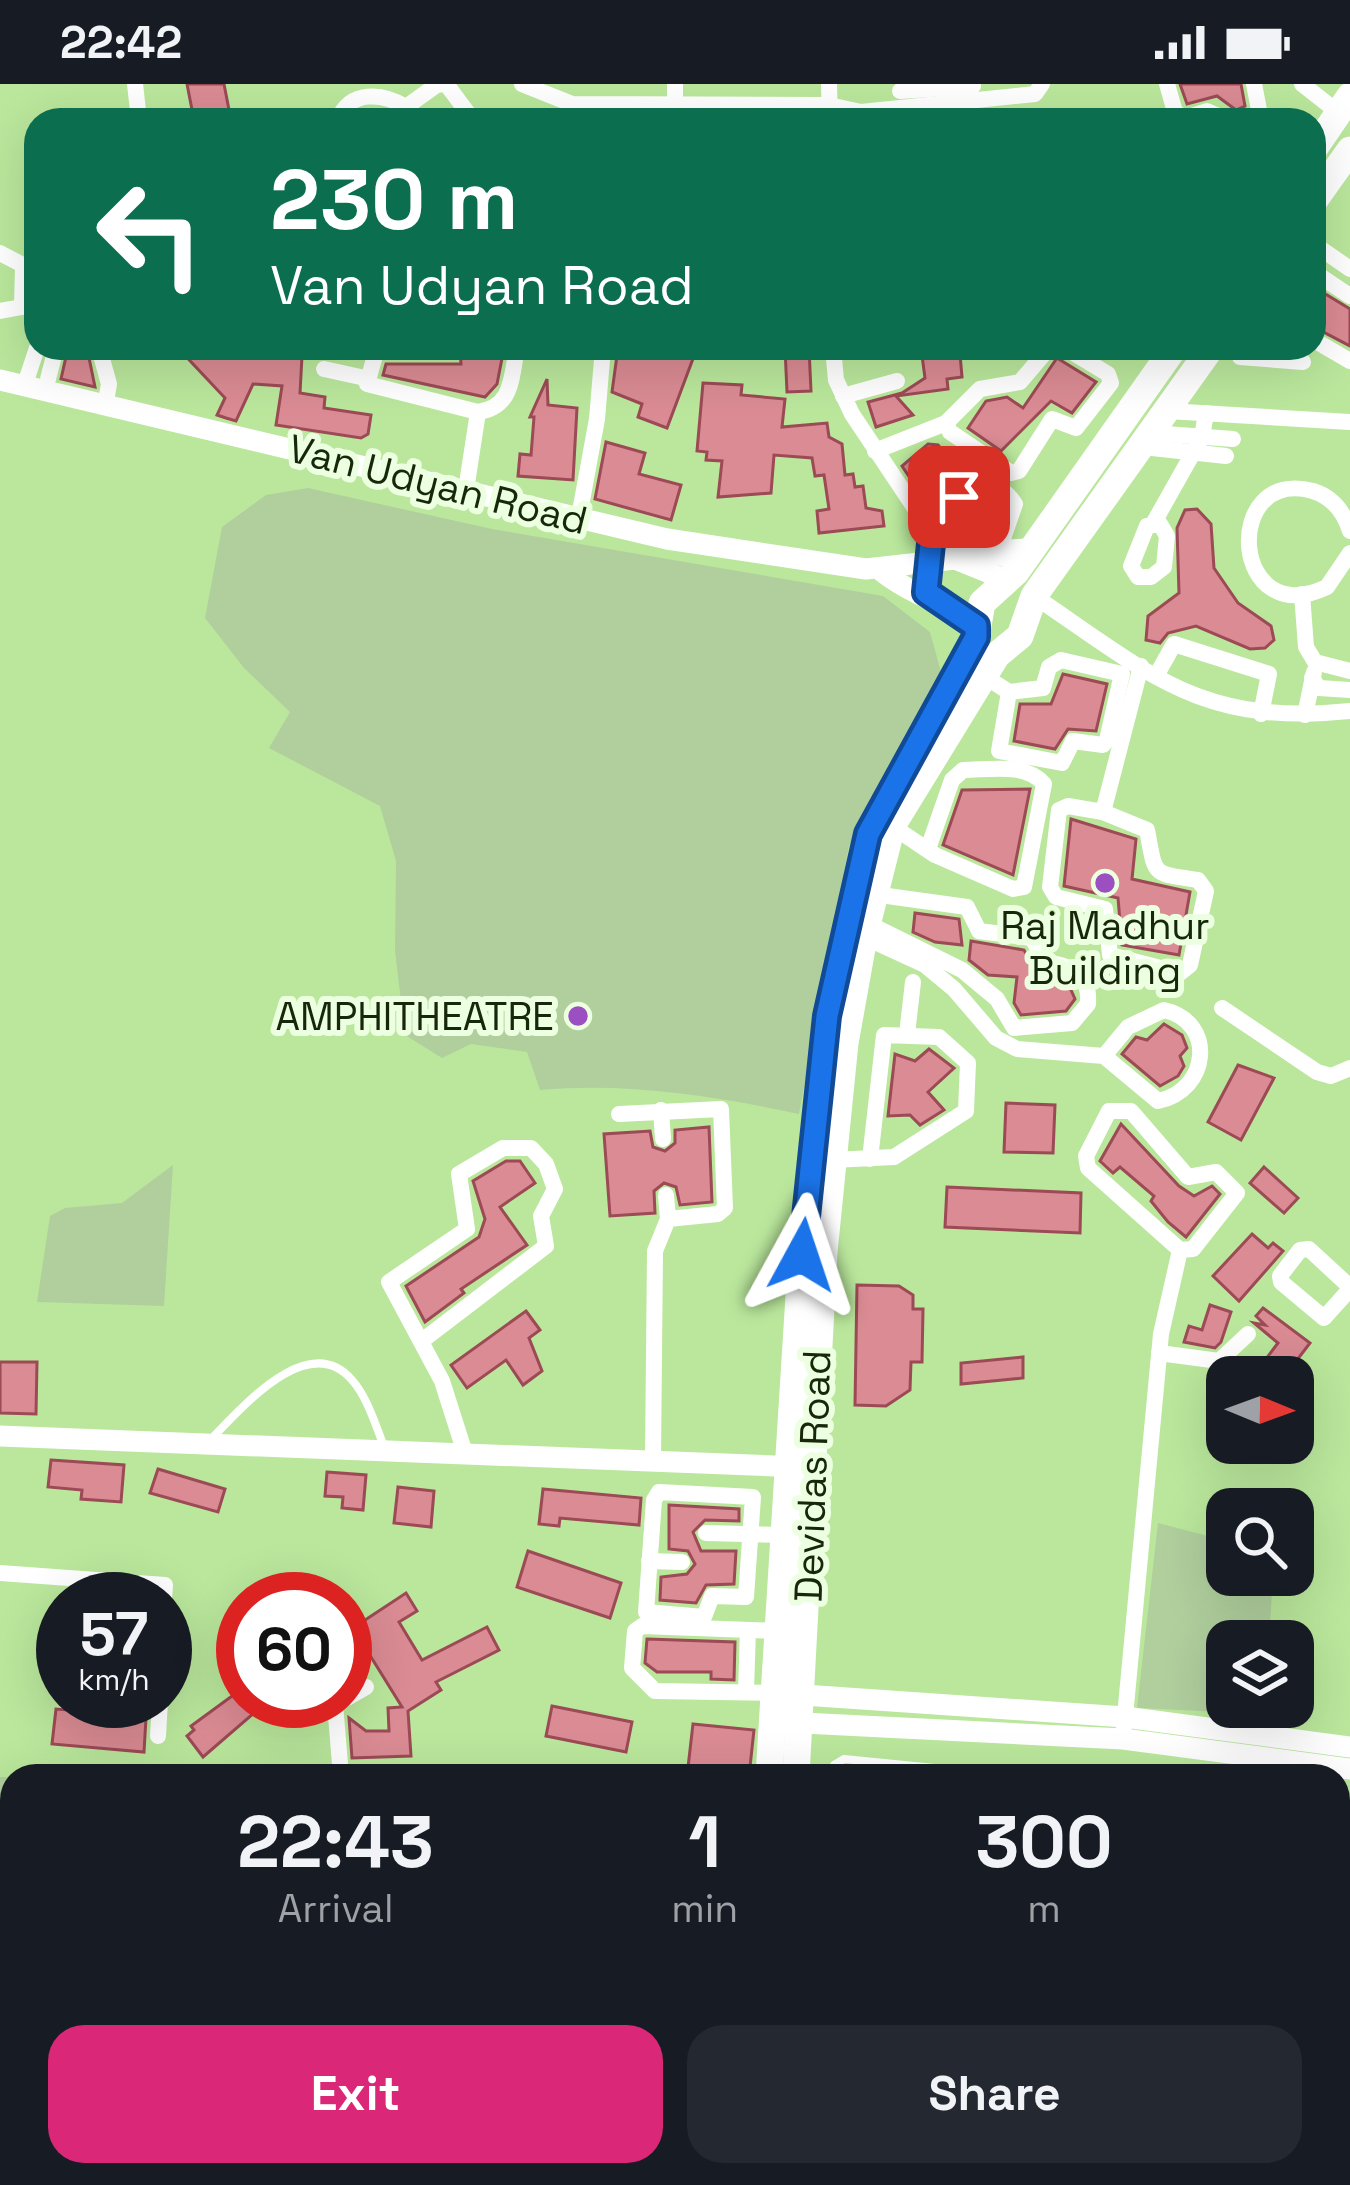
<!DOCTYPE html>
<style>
:root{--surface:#171b24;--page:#242831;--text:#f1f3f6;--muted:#9ea1a6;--accent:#db2777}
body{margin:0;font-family:"Space Grotesk",sans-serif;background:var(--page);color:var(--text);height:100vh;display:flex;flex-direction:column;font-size:45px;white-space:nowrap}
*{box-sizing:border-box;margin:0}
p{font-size:39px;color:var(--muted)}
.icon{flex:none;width:66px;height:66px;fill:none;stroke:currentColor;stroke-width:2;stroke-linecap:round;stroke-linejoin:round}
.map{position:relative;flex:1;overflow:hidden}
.drawer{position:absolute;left:0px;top:1680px;width:1350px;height:423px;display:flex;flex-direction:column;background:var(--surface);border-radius:36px 36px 0 0;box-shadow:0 12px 48px #0002}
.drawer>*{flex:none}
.banner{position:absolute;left:24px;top:24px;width:1302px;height:252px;border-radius:36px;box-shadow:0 12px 48px #0002;background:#0b6e4f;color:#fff;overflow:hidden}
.needle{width:78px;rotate:91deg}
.buttons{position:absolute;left:1206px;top:1272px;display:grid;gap:24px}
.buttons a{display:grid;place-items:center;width:108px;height:108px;border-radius:24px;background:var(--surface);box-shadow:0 12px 48px #0002;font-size:60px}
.speed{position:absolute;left:36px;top:1488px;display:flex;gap:24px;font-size:60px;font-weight:700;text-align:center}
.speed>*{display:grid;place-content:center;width:156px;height:156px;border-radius:50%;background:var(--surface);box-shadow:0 12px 48px #0002;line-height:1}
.speed small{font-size:30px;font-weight:400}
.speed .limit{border:18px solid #d22;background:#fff;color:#111}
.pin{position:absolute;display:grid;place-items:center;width:102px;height:102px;color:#fff;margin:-51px;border-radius:24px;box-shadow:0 6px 18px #0006}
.me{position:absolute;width:132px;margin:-66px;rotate:5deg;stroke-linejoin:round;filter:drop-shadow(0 0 9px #0008)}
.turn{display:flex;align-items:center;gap:42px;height:252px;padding:0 48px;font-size:54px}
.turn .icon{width:156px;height:156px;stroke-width:2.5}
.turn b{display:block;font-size:84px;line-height:102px}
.eta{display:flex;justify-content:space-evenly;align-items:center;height:204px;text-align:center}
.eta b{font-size:72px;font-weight:600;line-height:84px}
.action{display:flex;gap:24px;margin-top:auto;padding:24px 48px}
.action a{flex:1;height:138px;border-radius:36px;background:var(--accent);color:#fff;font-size:48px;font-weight:600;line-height:138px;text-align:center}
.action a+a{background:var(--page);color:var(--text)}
.status{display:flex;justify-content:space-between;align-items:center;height:84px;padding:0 60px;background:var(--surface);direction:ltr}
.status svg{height:33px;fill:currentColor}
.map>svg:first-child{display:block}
.green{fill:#b0cf9d}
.building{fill:#da8b93;stroke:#9c4a55;stroke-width:3}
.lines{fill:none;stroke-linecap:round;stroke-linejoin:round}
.service{stroke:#fff;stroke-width:8}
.minor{stroke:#fff;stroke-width:16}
.tertiary{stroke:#fff;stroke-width:21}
.primary{stroke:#fff;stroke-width:27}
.route-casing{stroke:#114b97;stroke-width:30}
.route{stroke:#1a73e8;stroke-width:21}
.poi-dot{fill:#9c4fc1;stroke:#ecffe1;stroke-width:4.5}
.labels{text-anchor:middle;stroke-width:12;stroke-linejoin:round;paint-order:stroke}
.street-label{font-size:39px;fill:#17270a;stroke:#ecffe1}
.poi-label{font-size:39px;fill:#17270a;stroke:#ecffe1}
</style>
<div class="status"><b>22:42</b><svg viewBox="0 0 49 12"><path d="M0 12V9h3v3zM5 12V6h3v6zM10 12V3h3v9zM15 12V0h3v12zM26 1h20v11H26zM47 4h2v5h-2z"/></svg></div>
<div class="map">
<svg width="1350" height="2101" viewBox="0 0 1350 2101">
<rect width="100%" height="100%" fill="#bae79c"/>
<g class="green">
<path d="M 308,404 L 492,445 L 883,512 L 930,548 L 941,588 L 849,762 L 799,1030 C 716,1012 626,998 540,1006 L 527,968 L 471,960 L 442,974 L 405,951 L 395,867 L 396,777 L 380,722 L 269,664 L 290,628 L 244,584 L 205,534 L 222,443 L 266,411 Z"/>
<polygon points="173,1081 164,1222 37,1218 50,1132 65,1124 122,1119"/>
<polygon points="1158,1439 1227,1457 1227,1491 1273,1491 1269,1557 1227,1557 1227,1623 1246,1623 1243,1629 1137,1624"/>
<rect x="0" y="1693" width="12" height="296"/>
</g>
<g class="building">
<polygon points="187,0 224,0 230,31 194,36"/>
<polygon points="1180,0 1241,0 1245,22 1236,26 1217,12 1187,20"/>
<polygon points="1314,203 1350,225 1350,262 1314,243"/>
<polygon points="68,264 87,264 95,303 61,295"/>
<polygon points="178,264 302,272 300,309 325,313 324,324 371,331 368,350 361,354 276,341 282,302 253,300 236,337 226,334 217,331 225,314"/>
<polygon points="460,264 504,264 497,300 485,313 383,291 386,280 461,280"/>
<polygon points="618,264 697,264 667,344 638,333 642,320 612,308"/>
<polygon points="785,264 809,264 811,307 787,308"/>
<polygon points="921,264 960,270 962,293 947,295 948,305 896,312 913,331 876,343 868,318 902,309 925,294"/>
<polygon points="1057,274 1096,298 1072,329 1051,317 1001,367 968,344 986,317 1007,313 1023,324"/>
<polygon points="547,295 548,321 577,324 573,396 518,392 520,370 531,371 534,333 530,333"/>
<polygon points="703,299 742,301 741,311 785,315 782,343 827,339 829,353 842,360 845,391 853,390 855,403 863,402 866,424 882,427 884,442 819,449 817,427 829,425 824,391 815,392 812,374 774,371 771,409 718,413 722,377 706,376 707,368 697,367"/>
<polygon points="606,358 645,369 639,390 681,401 671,436 595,415"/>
<polygon points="928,360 938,361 967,395 932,427 902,382"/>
<polygon points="1197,425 1211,440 1214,484 1238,519 1271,542 1274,556 1265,564 1250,565 1196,542 1168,549 1160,559 1146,556 1148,532 1179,509 1177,444 1185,426"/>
<polygon points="1063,590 1107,600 1096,647 1068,645 1055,665 1014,657 1020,620 1051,620"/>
<polygon points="1030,705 1013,791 943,761 962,706"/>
<polygon points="1071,735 1136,755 1132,795 1190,808 1179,871 1122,861 1118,814 1064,802"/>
<polygon points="915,829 959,835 962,861 935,858 913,848"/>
<polygon points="971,857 1024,866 1033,882 1032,894 1067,897 1075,915 1066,927 1021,931 1014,919 1017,893 988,891 969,876"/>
<polygon points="1164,940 1182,951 1187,964 1180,972 1184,982 1178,992 1160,1002 1122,970 1136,953 1147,956"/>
<polygon points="929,965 954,984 928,1008 944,1026 920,1041 910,1031 888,1032 895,970 915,977"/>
<polygon points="1238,981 1274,994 1241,1056 1208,1038"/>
<polygon points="1006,1019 1055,1021 1053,1069 1004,1068"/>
<polygon points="1121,1040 1179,1102 1194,1112 1212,1102 1220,1110 1186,1153 1168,1138 1151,1117 1154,1112 1120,1083 1113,1089 1100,1077"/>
<polygon points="709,1043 712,1118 680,1121 676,1103 664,1099 654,1107 655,1129 610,1132 604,1050 650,1047 653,1063 665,1067 675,1059 675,1046"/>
<polygon points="506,1077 520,1077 535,1099 500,1123 527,1161 461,1205 464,1209 425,1238 406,1202 479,1153 485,1135 473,1097"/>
<polygon points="1264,1083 1298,1114 1284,1129 1250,1099"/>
<polygon points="947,1103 1081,1109 1080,1149 945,1143"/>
<polygon points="1252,1150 1268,1164 1273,1159 1283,1167 1239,1217 1213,1192"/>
<polygon points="857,1201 899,1202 913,1211 913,1225 923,1225 922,1278 911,1278 910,1306 886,1322 855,1321"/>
<polygon points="1210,1221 1231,1228 1221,1258 1215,1264 1184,1258 1189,1242 1202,1246"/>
<polygon points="1263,1224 1310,1259 1284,1293 1252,1293 1278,1259 1254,1239 1265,1241 1256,1232"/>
<polygon points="526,1227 540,1246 529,1254 542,1287 523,1301 506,1276 467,1304 451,1281"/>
<polygon points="1023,1273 1023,1294 961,1300 961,1279"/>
<polygon points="0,1278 37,1278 36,1330 0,1329"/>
<polygon points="51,1376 124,1381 121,1418 81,1415 82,1406 48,1403"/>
<polygon points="158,1385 225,1405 218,1428 150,1409"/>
<polygon points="327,1388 366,1391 363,1426 342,1424 343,1413 325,1412"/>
<polygon points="398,1403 434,1407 431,1443 394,1439"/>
<polygon points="543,1405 641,1414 639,1441 560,1434 559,1442 539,1440"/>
<polygon points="669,1421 739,1425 739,1437 705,1436 693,1448 701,1467 736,1467 734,1500 706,1501 696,1519 660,1516 661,1493 687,1490 695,1480 688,1467 669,1465"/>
<polygon points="528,1467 621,1499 610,1534 517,1503"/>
<polygon points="406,1509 417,1527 399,1538 422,1576 487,1543 499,1566 436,1598 441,1606 408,1627 411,1672 352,1674 349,1634 366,1647 389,1647 388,1624 402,1623 353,1544"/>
<polygon points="647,1555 735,1558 734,1596 711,1595 711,1588 657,1588 645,1579"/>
<polygon points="243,1604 243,1617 268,1617 203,1673 187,1652 194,1646 191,1642"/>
<polygon points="121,1617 147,1617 144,1668 52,1660 56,1625 120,1630"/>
<polygon points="552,1622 632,1638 626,1668 546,1652"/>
<polygon points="693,1640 754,1646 749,1692 687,1692"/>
</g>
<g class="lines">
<g class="service">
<path d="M 211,1355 C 241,1325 308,1245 352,1296 C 368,1314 376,1343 385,1365"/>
<polyline points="833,1692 834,1681 844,1675 965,1687 967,1692"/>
<polyline points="930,2091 931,2101"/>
</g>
<g class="minor">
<polyline points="135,0 139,36"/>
<polyline points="522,0 572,20 829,21 861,28 1035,10 1042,0"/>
<polyline points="829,0 830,36"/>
<polyline points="1167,0 1175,28 1185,34 1207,27 1228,36"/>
<polyline points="1254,0 1261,36"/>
<polyline points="1302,0 1339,29"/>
<polyline points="900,7 973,2"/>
<polyline points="675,21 675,0"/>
<polyline points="406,23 438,0 447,1 473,36"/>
<path d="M 338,36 C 350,5 383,9 406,23 L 411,36"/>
<polyline points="1314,160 1350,185"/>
<polyline points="0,169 36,188"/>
<polyline points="1314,188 1350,212"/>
<polyline points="0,227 22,223 23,182"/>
<polyline points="1314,256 1350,277"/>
<polyline points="99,264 109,300 106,317"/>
<path d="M 434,264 L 376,268 L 367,300 L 478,328 C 513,323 511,294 517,264"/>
<polyline points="833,264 836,296 852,330 932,450 926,508"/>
<polyline points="1240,264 1240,273 1303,278"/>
<polyline points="324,285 365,294"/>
<polyline points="48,295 56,264"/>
<polyline points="25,300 37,264"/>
<polyline points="843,312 897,297"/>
<polyline points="1168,327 1350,338"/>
<polyline points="946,339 950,348 1011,389 1019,387 1052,335 1076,344 1111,299 1108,290 1065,264"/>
<polyline points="1152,349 1233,355"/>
<polyline points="1143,363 1226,372"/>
<polyline points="875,367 946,339 980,305 1020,298 1049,264"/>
<polyline points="466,406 478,328"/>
<polyline points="579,433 597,335 603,264"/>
<polyline points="1153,440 1202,353 1206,329"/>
<polygon points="1160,440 1167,452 1164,483 1151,493 1138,493 1131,482 1147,442"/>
<path d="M 1350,447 C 1344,428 1332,413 1313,407 C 1221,382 1230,549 1327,503 L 1350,469"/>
<path d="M 932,450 C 947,422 988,377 1015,420 L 997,472"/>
<polyline points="1302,510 1306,563 1315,578 1350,587"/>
<path d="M 1034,512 C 1151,591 1201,642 1350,627"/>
<polyline points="984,592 1009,608 1043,604 1049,583 1061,576 1122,590 1107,656 1103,661 1073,657 1062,679 999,667 1009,608"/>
<polyline points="1156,592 1174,560 1269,590 1261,630"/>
<polyline points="1312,594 1319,604 1350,606"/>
<polyline points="1305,631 1314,588"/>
<path d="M 1103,728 L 1147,746 C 1156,792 1150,789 1198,796 L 1206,807 L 1190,881 L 1180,889 L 1110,871 L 1105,825 L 1056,813 L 1050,803 L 1059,726 L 1068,722 L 1103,728 L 1141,582"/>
<path d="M 892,742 L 935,771 L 1013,805 L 1024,803 L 1044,700 C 1025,678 989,686 963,686 L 952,696 L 929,762"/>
<path d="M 867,839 L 962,886 L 997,915 L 1014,944 L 1072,939 L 1088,920 C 1090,888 1072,882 1045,878 L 1032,854 L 979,847 L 967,823 L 873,810"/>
<path d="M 864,853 L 925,881 L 954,905 L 996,954 L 1017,965 L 1104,972 L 1158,1017 C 1209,1007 1217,938 1164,926 L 1128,943 L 1104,972"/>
<polyline points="1222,924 1317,988 1331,992 1350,984"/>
<polyline points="907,950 913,898"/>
<polyline points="661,1026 663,1055"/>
<polyline points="619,1030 721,1025 725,1124 718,1130 668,1135 655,1167 653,1376"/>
<polyline points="832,1076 894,1073 966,1027 968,979 939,953 884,951 870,1075"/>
<polyline points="666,1111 668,1135"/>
<polyline points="1350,1203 1309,1165 1300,1166 1280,1192 1281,1198 1324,1234 1350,1205"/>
<polyline points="423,1256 546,1162 541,1132 555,1105 546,1080 531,1064 503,1064 459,1090 467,1145 389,1198 442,1297 464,1366"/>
<polyline points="1159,1269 1219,1277 1248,1250"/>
<polygon points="659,1408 753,1413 746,1513 712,1512 704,1533 646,1528 654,1416"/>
<polyline points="706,1449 784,1451"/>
<polyline points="649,1477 682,1478"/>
<polyline points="0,1489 165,1501 164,1515"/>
<polyline points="746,1606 748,1546"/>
<polyline points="776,1609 655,1607 632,1584 635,1547 642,1542 779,1547"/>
<polyline points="345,1615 366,1603"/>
<polyline points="1124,1643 1161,1250 1180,1166 1088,1084 1086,1072 1109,1027 1131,1027 1188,1093 1216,1088 1237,1109 1193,1165 1180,1166"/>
<polyline points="158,1652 160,1617"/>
<polyline points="341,1692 335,1620 341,1617"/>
<polyline points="384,2091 384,2101"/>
<polyline points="1214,2091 1215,2101"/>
<polyline points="1294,2091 1295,2101"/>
</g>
<g class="tertiary">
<polyline points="0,296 667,455 866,485 955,475 1007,496"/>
<path d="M 879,485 C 907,509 945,519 976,542"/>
<polyline points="0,1352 803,1383"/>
<polyline points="789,1610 1125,1633 1350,1663"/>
<polyline points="783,1638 1123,1655 1350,1685"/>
<polyline points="0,1991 12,1991"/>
<polyline points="0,2014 12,2015"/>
</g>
<g class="primary">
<polyline points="1314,65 1350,12"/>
<polyline points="1314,117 1350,66"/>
<polyline points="932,450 1005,469 1029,468"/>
<polyline points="769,1692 799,1212 827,932 868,750 976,553 982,519 1016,488 1174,264"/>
<polyline points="796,1692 824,1168 845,959 864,853 892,742 997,571 1020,552 1034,512 1211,264"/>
<polyline points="728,2101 729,2091"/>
</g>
</g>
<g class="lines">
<defs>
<polyline id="route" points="802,1171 827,932 868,750 976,553 976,542 926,508 932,450 959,413"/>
</defs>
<use href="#route" class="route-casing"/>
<use href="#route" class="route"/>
</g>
<g class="poi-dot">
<circle cx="1105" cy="799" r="12"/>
<circle cx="578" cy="932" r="12"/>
</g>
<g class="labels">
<g class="street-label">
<text transform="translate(438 400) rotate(14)" y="14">Van Udyan Road</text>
<text transform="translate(812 1392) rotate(-88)" y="14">Devidas Road</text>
</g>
<g class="poi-label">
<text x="1105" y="855">Raj Madhur<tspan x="1105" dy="45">Building</tspan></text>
<text x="554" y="946" text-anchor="end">AMPHITHEATRE</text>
</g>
</g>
</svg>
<div class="buttons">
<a><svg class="needle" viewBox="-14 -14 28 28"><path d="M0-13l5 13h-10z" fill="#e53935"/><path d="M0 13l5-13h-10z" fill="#9ea1a6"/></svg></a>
<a><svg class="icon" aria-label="search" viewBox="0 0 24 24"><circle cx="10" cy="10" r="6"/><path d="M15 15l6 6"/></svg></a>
<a><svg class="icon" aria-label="layers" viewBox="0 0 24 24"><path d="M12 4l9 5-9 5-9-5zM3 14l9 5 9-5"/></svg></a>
</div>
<div class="speed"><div>57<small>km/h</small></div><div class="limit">60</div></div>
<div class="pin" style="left:959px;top:413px;background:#d93025"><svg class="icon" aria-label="arrive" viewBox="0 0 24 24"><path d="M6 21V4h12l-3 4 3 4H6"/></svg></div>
<svg class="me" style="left:802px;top:1171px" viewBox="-20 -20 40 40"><path d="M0-17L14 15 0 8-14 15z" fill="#1a73e8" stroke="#fff" stroke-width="4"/></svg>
<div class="banner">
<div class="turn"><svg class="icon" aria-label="left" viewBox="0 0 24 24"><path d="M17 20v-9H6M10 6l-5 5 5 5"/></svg><div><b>230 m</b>Van Udyan Road</div></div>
</div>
<section class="drawer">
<div class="eta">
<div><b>22:43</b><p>Arrival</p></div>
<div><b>1</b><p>min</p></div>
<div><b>300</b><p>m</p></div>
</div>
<div class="action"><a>Exit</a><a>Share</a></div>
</section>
</div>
